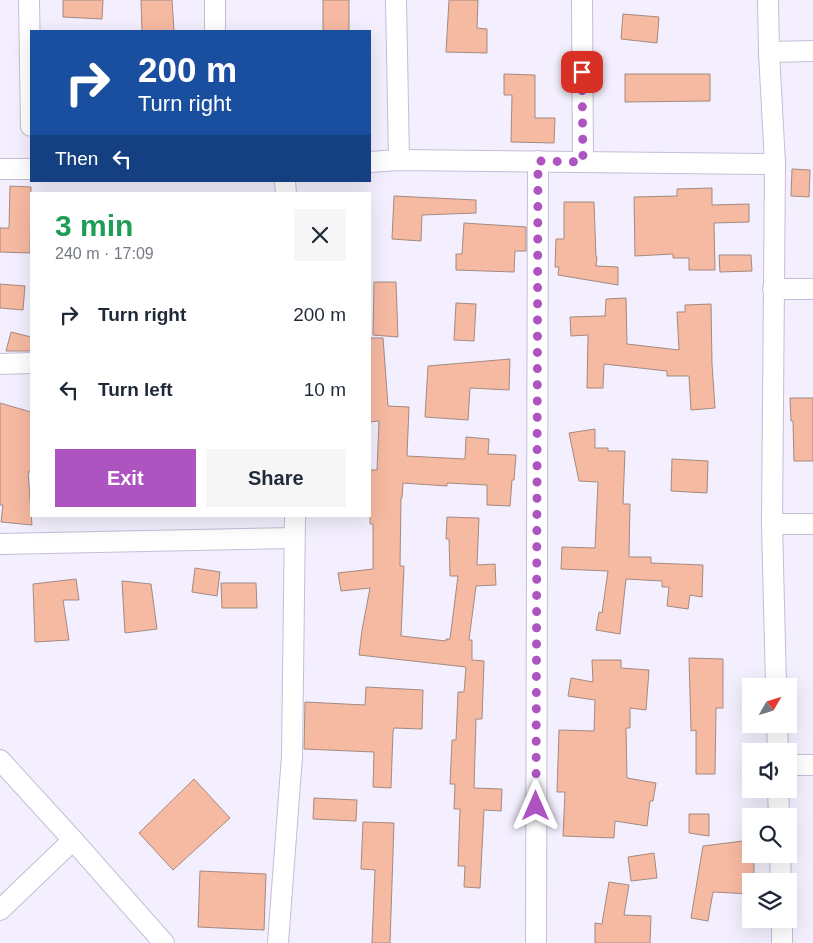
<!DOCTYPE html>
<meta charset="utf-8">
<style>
:root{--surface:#fff;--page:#f6f6f7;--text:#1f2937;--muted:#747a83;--accent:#ae54c1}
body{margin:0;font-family:Arial,sans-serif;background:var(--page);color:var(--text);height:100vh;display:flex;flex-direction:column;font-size:19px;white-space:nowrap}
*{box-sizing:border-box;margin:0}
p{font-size:16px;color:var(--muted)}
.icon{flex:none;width:28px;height:28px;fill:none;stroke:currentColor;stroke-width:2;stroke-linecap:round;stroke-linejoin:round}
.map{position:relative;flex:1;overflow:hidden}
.sheet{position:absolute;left:30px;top:192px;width:341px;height:325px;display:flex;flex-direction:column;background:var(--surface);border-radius:0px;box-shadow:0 5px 20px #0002}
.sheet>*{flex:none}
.banner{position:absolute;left:30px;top:30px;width:341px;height:152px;border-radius:0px;box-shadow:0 5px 20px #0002;background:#1a4fa0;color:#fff;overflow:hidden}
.needle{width:32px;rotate:51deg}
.fabs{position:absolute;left:742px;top:678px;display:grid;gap:10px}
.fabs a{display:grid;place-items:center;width:55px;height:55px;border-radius:0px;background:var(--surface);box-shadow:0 5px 20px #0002;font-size:25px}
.pin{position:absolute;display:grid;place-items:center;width:42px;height:42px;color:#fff;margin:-21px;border-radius:10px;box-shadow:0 2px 8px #0006}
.me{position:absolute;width:55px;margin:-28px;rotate:0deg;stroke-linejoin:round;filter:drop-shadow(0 0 4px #0008)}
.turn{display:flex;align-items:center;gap:18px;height:105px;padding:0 25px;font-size:22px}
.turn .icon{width:65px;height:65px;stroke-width:2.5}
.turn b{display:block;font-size:35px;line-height:42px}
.then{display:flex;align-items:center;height:48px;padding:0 25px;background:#0003;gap:10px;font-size:19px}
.round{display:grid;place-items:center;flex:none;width:52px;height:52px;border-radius:0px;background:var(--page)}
.summary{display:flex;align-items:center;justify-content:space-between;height:85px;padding:0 25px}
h1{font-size:30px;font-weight:800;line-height:38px;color:#1e9e55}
.button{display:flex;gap:10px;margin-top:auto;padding:10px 25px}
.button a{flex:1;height:58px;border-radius:0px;background:var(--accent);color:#fff;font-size:20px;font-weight:800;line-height:58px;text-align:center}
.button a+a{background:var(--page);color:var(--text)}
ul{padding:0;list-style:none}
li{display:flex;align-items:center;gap:15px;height:75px;padding:0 25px}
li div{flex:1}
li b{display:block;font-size:19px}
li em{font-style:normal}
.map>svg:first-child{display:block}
.building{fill:#f6b9a2;stroke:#a48a80}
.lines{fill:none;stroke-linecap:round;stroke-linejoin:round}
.street-casing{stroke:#c5bdd6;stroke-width:22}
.street{stroke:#fff;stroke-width:20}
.route{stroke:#ae54c1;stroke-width:9;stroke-dasharray:0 16.2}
</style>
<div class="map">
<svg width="813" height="943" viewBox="0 0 813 943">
<rect width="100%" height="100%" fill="#f3effe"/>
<g class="building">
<polygon points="63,0 103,0 102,19 63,17"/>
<polygon points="141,0 172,0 174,31 142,31"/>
<rect x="323" y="0" width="26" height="31"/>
<polygon points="449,0 478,0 477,28 487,29 487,53 446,52"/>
<polygon points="623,14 659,17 657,43 621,39"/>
<polygon points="504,74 535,75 535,118 555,118 554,143 511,142 512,95 504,95"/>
<polygon points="625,74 710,74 710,101 625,102"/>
<polygon points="792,169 810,170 809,197 791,196"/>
<polygon points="10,186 31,187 30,253 0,252 0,228 9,228"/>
<polygon points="712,188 712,205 749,204 749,222 714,223 715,270 689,270 689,258 673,258 673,254 635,256 634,197 677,196 677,189"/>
<polygon points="394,196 476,200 476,213 422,215 421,241 392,239"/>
<polygon points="564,202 594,202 596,257 597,257 596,266 618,267 618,285 558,275 559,267 555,267 556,239 564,239"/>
<polygon points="464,223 526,227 526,251 515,251 514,272 456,270 456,254 462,254"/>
<polygon points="719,255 751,255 752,271 720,272"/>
<polygon points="374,282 396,282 398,337 373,335"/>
<polygon points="0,284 25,286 23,310 0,308"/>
<polygon points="626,298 627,344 679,350 677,312 685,312 685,305 711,304 712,364 715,408 691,410 689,376 667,376 667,371 604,364 603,388 587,388 588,335 571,336 570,317 605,316 606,299"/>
<polygon points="456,303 476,304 474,341 454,340"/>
<polygon points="11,332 31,337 31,351 6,351"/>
<polygon points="370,338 383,338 388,406 409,407 407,456 465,459 466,437 489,439 488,454 516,455 514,480 512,480 510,506 487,505 487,485 447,483 447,486 403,483 402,498 401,498 400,566 404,566 401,636 446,641 446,639 450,639 458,576 450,576 449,539 446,539 447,517 479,518 477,565 495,564 496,585 476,586 469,640 472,640 472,660 484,661 482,719 476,719 474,788 502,789 501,811 484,810 480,888 464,887 465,866 458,866 460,809 454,809 455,784 450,784 452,740 456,740 458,692 464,692 466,667 359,655 362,630 370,588 341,591 338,573 373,569 373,524 370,524 370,470 377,470 379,421 370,422"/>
<polygon points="510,359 509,390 470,388 468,420 425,417 428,366"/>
<polygon points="790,398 813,398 813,461 794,461 793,421 791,421"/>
<polygon points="0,403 31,412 31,472 28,472 32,525 1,522 3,505 0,505"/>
<polygon points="595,429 595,448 608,448 608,451 625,451 623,504 630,504 629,557 651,557 651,563 703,565 702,597 690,595 688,609 667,606 669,587 662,587 662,581 626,579 620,634 596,630 599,612 602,613 608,571 561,569 562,547 595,548 598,482 579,481 569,433"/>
<polygon points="672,459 708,461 707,493 671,491"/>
<polygon points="195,568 220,572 217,596 192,592"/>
<polygon points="76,579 79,600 63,600 69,640 35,642 33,584"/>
<polygon points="122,581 151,584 157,629 125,633"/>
<polygon points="221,583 256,583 257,608 222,608"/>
<polygon points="689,658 723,659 723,708 716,708 715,774 696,774 696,730 691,731"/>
<polygon points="592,660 621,660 621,668 649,670 646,710 630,708 630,728 626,728 627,778 656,783 653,801 650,801 647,826 615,821 614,838 563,836 565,792 557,792 559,730 594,731 595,700 568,696 571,678 593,682"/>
<polygon points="366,687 423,690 422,729 394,728 393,731 391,788 373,787 374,752 304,749 305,702 365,705"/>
<polygon points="194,779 230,818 173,870 139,833"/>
<polygon points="314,798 357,800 356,821 313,819"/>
<polygon points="689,814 709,814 709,836 689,833"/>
<polygon points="363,822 394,823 390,943 372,943 375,870 361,869"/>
<polygon points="751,840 751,854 754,854 754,881 751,881 751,894 713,892 708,921 691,918 703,846"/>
<polygon points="654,853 657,878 631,881 628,857"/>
<polygon points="200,871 266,874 264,930 198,927"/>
<polygon points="609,882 629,885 624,915 651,916 650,943 595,943 595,923 602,924"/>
</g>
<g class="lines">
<defs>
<g id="street">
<polyline points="29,0 31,126"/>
<polyline points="396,0 399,160"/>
<polyline points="582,0 583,162"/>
<polyline points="768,0 769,52 775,164 772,524 776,686"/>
<polyline points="215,31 215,0"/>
<polyline points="769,52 813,51"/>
<polyline points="370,162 399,160 775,164"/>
<polyline points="0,169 31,169"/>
<polyline points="285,181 286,194"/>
<polyline points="773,289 813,289"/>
<polyline points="0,364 31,363"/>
<polyline points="772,524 813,524"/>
<polyline points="0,544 294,538"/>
<polyline points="777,724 778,751"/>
<polyline points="0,760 73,840 164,943"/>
<polyline points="789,765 813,765"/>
<polyline points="778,789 779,816"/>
<polyline points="780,854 781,881"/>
<polyline points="0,910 73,840"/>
<polyline points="782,919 782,943"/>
<polyline points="278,943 292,756 295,516"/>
<polyline points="536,943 538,161"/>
</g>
</defs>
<use href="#street" class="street-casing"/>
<use href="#street" class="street"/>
</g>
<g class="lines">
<polyline class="route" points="536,806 538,161 583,162 582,72"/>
</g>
</svg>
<div class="fabs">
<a><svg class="needle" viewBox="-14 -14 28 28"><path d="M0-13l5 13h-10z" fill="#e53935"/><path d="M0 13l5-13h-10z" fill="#747a83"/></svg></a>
<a><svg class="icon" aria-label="sound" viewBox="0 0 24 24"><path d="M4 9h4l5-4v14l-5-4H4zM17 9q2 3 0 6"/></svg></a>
<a><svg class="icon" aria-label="search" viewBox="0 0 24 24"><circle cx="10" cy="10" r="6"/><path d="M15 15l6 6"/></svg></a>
<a><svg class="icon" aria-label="layers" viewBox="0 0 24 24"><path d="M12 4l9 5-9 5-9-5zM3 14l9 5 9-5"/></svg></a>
</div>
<div class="pin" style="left:582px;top:72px;background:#d93025"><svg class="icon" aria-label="arrive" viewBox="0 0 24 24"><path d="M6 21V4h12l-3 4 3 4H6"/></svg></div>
<svg class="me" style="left:536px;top:806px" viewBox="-20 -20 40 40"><path d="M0-17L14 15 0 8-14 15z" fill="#ae54c1" stroke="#fff" stroke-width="4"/></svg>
<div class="banner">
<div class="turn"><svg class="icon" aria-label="right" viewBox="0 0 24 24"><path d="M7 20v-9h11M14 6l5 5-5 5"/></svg><div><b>200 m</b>Turn right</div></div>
<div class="then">Then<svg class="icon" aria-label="left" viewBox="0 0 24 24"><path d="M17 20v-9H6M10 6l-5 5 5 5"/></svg></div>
</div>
<section class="sheet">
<div class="summary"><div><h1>3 min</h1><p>240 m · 17:09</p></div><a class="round"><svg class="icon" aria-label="close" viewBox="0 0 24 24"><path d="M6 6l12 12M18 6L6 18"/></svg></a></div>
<ul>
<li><svg class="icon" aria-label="right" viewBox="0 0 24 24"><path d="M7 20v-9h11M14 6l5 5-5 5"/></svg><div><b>Turn right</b></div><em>200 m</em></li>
<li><svg class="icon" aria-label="left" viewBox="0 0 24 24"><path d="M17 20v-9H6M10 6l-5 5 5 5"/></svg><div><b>Turn left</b></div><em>10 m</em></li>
</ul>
<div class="button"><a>Exit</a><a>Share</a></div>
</section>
</div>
